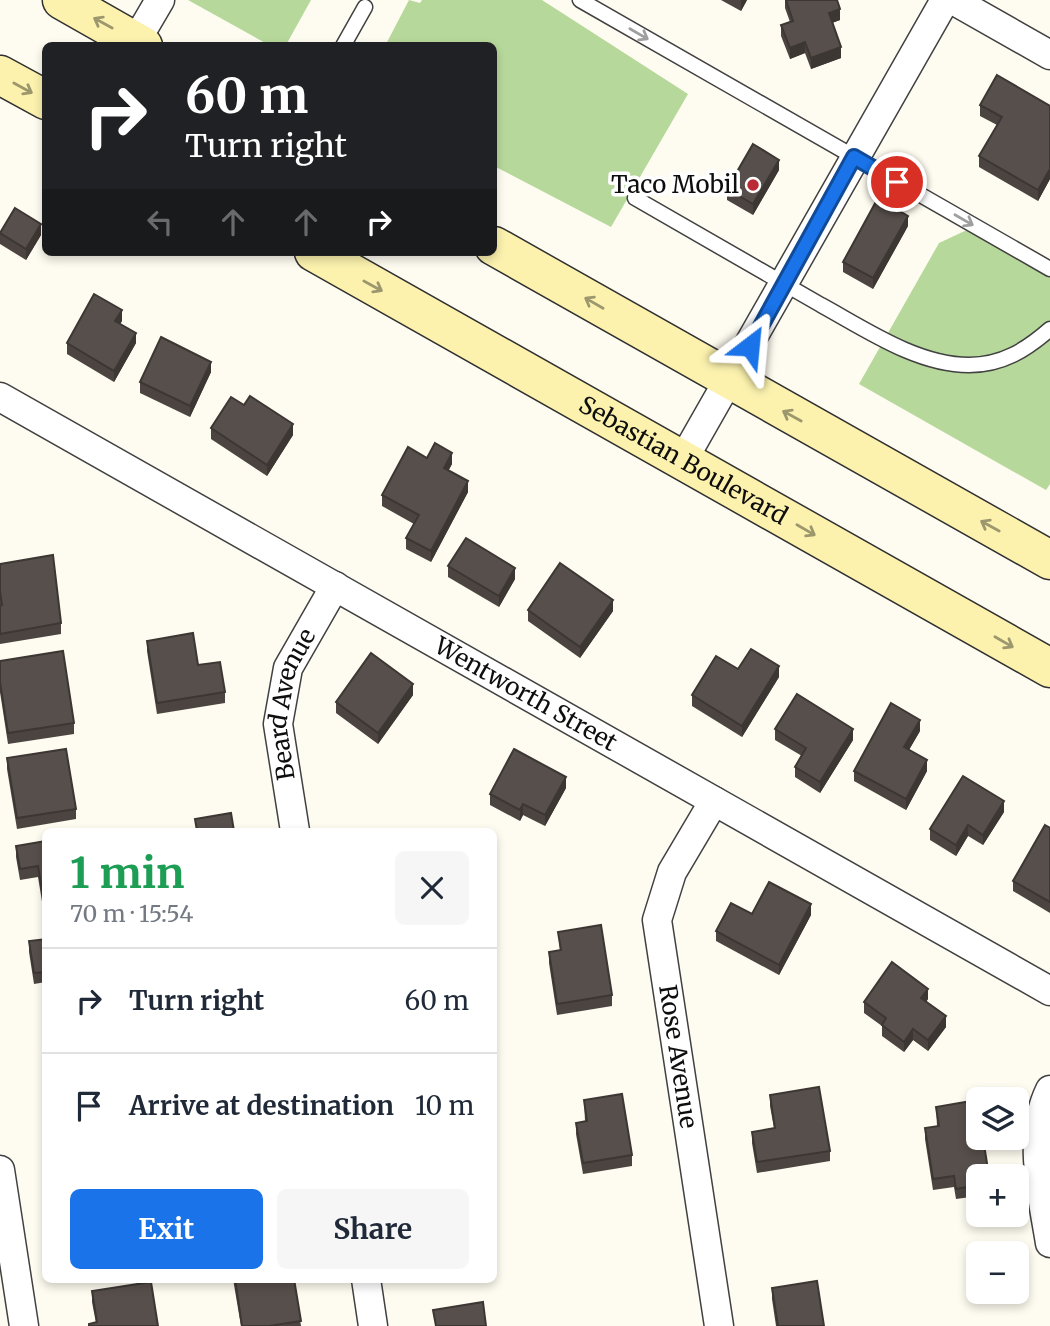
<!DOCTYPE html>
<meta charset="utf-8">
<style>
:root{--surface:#fff;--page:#f6f6f7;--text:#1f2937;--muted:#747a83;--line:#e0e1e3;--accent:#1a73e8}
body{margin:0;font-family:Merriweather,serif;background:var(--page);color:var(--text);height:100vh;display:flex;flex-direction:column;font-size:26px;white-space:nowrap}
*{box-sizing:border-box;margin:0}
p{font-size:23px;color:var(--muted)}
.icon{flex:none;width:38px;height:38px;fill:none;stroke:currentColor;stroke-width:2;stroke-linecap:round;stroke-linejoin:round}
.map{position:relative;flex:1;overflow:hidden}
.sheet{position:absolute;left:42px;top:828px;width:455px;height:455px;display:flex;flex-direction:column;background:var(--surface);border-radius:10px;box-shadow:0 4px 10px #0003}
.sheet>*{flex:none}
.hud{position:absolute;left:42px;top:42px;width:455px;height:214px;border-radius:10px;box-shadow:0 4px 10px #0003;background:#202124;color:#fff;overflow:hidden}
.controls{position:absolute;left:966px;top:1087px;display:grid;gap:14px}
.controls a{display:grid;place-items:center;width:63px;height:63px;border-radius:10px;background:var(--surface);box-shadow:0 4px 10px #0003;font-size:35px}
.pin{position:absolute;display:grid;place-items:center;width:60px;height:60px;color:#fff;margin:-30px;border:4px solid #fff;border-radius:50%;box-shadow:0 2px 7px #0007}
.me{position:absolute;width:77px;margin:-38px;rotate:29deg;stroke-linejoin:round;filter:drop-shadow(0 0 5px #0008)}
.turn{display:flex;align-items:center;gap:24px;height:147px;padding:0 28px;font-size:32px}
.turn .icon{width:91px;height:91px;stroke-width:2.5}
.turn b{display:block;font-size:49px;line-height:60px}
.lanes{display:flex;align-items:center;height:66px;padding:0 28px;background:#0003;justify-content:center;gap:35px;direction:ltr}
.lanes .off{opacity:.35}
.round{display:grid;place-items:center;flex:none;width:74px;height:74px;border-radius:10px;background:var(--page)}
.headline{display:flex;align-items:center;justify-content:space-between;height:119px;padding:0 28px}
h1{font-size:42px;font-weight:700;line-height:52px;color:#1e9e55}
.primary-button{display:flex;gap:14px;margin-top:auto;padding:14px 28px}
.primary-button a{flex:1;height:80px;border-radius:10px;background:var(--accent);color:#fff;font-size:28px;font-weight:700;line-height:80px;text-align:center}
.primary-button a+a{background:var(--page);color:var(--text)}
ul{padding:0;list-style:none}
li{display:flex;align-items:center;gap:21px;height:105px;padding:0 28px;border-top:2px solid var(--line)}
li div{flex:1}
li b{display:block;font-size:26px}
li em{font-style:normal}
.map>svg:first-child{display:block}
.forest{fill:#b7d89b}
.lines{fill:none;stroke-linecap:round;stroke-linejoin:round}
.lane-casing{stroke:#414141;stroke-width:17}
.street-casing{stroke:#414141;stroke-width:31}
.secondary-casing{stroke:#303030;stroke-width:41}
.lane{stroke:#fff;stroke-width:14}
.street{stroke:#fff;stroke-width:28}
.secondary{stroke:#fcf2ae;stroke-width:38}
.wall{fill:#4b4440}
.shaded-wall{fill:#3d3734}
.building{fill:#574f4b;stroke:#3d3734;stroke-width:2}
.oneway{stroke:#9d976e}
.oneway2{stroke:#9f9f9f}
.route-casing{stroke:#114b97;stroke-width:18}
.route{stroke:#1a73e8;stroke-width:12}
.poi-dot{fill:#b92b35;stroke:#fff;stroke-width:2.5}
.labels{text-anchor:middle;stroke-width:7;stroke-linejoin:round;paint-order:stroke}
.poi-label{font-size:24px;fill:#0e0e0e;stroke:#fff;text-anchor:end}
.street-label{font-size:24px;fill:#0e0e0e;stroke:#fff}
</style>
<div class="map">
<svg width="1050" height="1326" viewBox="0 0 1050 1326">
<rect width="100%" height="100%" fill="#fefbf0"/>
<g class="forest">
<polygon points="188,0 311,0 286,45 269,45"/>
<polygon points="409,0 420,3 422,0 542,0 688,94 611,227 494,166 494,46 385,46"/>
<polygon points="969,229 1050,275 1050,484 1046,490 859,384 939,243"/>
</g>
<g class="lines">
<defs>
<g id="lane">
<polyline points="580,0 1050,269"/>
<polyline points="343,46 365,7"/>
<path d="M 635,198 C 697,234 759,270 821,305 C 865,329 917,365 969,365 C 1002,365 1026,350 1050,329"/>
</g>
<g id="street">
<polyline points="953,0 1050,55"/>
<polyline points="136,41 160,0"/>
<path id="s1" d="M 0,397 L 1050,991"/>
<polyline points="683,460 945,0"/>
<path id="s2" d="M 714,801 L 672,872 L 657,920 L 719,1326"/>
<path id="s3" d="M 295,831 L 278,724 L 288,668 L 335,586"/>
<path d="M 1050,1090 C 1027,1137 1042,1193 1050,1243"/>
<polyline points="0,1170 24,1326"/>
<polyline points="366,1279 373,1326"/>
</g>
<g id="secondary">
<polyline points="62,0 143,46"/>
<polyline points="0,75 46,100"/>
<polyline points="494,246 1050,560"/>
<path id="s4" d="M 314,252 L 1050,668"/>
</g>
</defs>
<use href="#lane" class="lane-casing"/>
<use href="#street" class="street-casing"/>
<use href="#secondary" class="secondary-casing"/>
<use href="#lane" class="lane"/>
<use href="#street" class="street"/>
<use href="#secondary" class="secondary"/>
</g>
<g class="wall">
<polygon points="721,0 747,0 741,11"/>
<polygon points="785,0 837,0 840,20 832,23 841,58 811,69 805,53 790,59 781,36 781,25 790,22 785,8"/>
<polygon points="980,105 1050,106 1050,179 1038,201 979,167 979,156 997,125 980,116"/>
<polygon points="779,170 753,215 727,200 727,189"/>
<polygon points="908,226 873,289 843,272 843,262"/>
<polygon points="0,233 41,235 26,260 0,244"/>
<polygon points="122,321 120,324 136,343 114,382 67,354 67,343"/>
<polygon points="211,372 190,417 140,393 140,382"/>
<polygon points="211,428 293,435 267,476 211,439"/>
<polygon points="427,458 452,464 448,471 468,492 431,562 406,549 406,538 414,524 382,506 382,495"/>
<polygon points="0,564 61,623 61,634 0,644"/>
<polygon points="448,566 515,579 499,607 448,577"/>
<polygon points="528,610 613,611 580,658 528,621"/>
<polygon points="147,641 198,665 225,692 225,703 157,714 147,651"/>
<polygon points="0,661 74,723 74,734 8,744 0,692"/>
<polygon points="738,669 779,677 742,737 692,706 692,695"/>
<polygon points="413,695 378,744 336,713 336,702"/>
<polygon points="775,729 853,740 820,793 795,777 795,767 802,756 775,740"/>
<polygon points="920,731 909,750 927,771 906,810 854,781 854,771"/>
<polygon points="7,758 76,809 76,819 17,829 7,769"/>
<polygon points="566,788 545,826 523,815 520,821 490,805 490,794"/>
<polygon points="1004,812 983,845 968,836 956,856 930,840 930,829"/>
<polygon points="1050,828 1050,913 1013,891 1013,881"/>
<polygon points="46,841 46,914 44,914 38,877 20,880 16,857 16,846"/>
<polygon points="752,914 811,915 779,975 716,941 716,931"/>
<polygon points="558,932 612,995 612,1006 557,1015 549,963 549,952 560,951"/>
<polygon points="46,939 46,982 34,984 29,952 29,941"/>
<polygon points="928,999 926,1002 946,1027 928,1051 913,1040 904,1052 882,1036 882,1026 864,1013 864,1002"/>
<polygon points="770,1095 830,1151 830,1161 757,1173 752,1143 752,1132 774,1128 770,1106"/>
<polygon points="584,1100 632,1155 632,1166 583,1174 576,1134 576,1123 585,1121"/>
<polygon points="936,1107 978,1176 978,1196 956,1199 954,1187 933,1190 925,1139 925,1128 937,1126"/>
<polygon points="233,1279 294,1279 301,1326 241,1326"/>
<polygon points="772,1288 824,1326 776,1326 772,1299"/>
<polygon points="92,1291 158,1326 96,1323 92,1302"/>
</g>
<g class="shaded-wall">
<polygon points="741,0 747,0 741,11"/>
<polygon points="840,9 840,20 829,24 829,13"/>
<polygon points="805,42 805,53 790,59 790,48"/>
<polygon points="841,47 841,58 811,69 811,58"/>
<polygon points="779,160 779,170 753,215 753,204"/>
<polygon points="1050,169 1050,179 1038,201 1038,190"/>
<polygon points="908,216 908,226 873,289 873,278"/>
<polygon points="41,224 41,235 26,260 26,249"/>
<polygon points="122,310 122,321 115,332 115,321"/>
<polygon points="136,333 136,343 114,382 114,371"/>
<polygon points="211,362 211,372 190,417 190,406"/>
<polygon points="293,424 293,435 267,476 267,465"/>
<polygon points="452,453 452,464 444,479 444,468"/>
<polygon points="468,481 468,492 431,562 431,551"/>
<polygon points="515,568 515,579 499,607 499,596"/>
<polygon points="613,600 613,611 580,658 580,647"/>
<polygon points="779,666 779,677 742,737 742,726"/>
<polygon points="413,684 413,695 378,744 378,733"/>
<polygon points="920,720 920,731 904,758 904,747"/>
<polygon points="853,729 853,740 820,793 820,782"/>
<polygon points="927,760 927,771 906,810 906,799"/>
<polygon points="566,777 566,788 545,826 545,815"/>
<polygon points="1004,801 1004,812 983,845 983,835"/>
<polygon points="523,804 523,815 520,821 520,810"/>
<polygon points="968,825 968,836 956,856 956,845"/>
<polygon points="811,904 811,915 779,975 779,965"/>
<polygon points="928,989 928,999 921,1009 921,998"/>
<polygon points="946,1016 946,1027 928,1051 928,1040"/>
<polygon points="913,1029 913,1040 904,1052 904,1042"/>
</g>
<g class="building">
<polygon points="786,0 837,0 840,9 829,13 841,47 811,58 805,42 790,48 781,25 793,21"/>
<polygon points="997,75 1050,106 1050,169 1038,190 979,156 1002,117 980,105"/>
<polygon points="753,144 779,160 753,204 727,189"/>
<polygon points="878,198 908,216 873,278 843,262"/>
<polygon points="15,208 41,224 26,249 0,233"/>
<polygon points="94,294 122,310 115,321 136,333 114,371 67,343"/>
<polygon points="161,337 211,362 190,406 140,382"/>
<polygon points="250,396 293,424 267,465 211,428 231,397 244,405"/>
<polygon points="435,443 452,453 444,468 468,481 431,551 406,538 419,515 382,495 408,447 427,458"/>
<polygon points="466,538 515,568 499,596 448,566"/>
<polygon points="53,555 61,623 0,634 0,606 2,605 0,591 0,564"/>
<polygon points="560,563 613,600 580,647 528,610"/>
<polygon points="193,633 198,665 220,662 225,692 157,703 147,641"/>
<polygon points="751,649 779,666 742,726 692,695 716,656 738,669"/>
<polygon points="63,651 74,723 8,733 0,682 0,661"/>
<polygon points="371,653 413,684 378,733 336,702"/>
<polygon points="797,694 853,729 820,782 795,767 806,748 775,729"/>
<polygon points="891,703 920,720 904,747 927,760 906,799 854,771"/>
<polygon points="66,749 76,809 17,818 7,758"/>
<polygon points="514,749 566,777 545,815 523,804 520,810 490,794"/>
<polygon points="963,776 1004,801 983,835 968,825 956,845 930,829"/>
<polygon points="231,813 234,831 197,831 195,819"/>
<polygon points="1045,825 1050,828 1050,902 1013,881"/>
<polygon points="46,841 46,903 44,903 38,866 20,869 16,846"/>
<polygon points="769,882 811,904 779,965 716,931 731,903 752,914"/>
<polygon points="601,925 612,995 557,1004 549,952 561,950 558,932"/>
<polygon points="46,939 46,972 34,973 29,941"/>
<polygon points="892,962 928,989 921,998 946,1016 928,1040 913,1029 904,1042 882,1025 886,1018 864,1002"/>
<polygon points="819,1087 830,1151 757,1162 752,1132 775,1128 770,1095"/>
<polygon points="622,1094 632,1155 583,1163 576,1123 587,1121 584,1100"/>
<polygon points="977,1100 978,1138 983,1138 989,1176 978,1176 978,1185 956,1189 954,1176 933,1179 925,1128 939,1126 936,1107"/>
<polygon points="235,1279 294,1279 301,1321 269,1326 242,1326"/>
<polygon points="817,1281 824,1326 778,1326 772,1288"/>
<polygon points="151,1282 158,1326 89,1326 89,1324 97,1322 92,1291"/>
<polygon points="483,1302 486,1326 436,1326 433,1310"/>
</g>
<defs><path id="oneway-shaft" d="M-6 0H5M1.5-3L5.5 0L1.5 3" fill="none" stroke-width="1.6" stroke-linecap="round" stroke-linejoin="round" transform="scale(1.75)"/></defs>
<g class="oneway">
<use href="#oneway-shaft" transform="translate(103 23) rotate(-151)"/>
<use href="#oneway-shaft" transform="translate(23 88) rotate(29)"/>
<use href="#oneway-shaft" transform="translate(373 286) rotate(29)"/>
<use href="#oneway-shaft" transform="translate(594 303) rotate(-150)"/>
<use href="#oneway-shaft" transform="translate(792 416) rotate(-151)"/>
<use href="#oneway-shaft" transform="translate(990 526) rotate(-151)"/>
<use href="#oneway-shaft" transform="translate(806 530) rotate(30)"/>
<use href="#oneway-shaft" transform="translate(1004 642) rotate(30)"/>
</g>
<g class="oneway2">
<use href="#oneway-shaft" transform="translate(639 34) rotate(30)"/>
<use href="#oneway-shaft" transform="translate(964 220) rotate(30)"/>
</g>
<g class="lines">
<defs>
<polyline id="route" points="750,346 854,157 897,182"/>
</defs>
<use href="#route" class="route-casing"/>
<use href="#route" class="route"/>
</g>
<circle class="poi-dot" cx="753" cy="185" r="7"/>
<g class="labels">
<g class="poi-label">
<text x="739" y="193">Taco Mobil</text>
</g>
<g class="street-label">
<text dy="8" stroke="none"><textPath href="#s4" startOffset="424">Sebastian Boulevard</textPath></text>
<text dy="8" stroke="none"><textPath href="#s1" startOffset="604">Wentworth Street</textPath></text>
<text dy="8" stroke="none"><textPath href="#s3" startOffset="130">Beard Avenue</textPath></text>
<text dy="8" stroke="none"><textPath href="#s2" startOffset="271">Rose Avenue</textPath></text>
</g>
</g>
</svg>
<div class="controls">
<a><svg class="icon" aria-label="layers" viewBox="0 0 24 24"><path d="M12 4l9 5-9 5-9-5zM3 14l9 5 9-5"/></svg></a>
<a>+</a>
<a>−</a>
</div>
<div class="pin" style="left:897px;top:182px;background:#d93025"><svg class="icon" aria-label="arrive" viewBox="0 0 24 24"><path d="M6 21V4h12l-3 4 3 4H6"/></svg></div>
<svg class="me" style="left:750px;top:346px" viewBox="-20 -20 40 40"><path d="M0-17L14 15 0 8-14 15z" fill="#1a73e8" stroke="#fff" stroke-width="4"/></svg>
<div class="hud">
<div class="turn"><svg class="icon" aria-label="right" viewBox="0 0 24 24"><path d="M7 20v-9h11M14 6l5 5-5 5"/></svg><div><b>60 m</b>Turn right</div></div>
<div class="lanes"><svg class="icon off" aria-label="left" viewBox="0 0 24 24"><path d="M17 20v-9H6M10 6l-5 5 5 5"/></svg><svg class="icon off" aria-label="ahead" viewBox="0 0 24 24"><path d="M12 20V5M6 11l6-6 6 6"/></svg><svg class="icon off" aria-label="ahead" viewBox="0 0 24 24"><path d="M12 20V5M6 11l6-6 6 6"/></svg><svg class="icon" aria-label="right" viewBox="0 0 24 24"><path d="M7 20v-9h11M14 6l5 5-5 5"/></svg></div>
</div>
<section class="sheet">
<div class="headline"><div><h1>1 min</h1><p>70 m · 15:54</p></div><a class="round"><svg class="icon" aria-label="close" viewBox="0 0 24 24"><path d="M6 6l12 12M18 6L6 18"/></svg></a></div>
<ul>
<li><svg class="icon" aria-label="right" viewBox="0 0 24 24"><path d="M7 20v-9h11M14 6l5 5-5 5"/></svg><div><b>Turn right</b></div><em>60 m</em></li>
<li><svg class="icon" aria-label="arrive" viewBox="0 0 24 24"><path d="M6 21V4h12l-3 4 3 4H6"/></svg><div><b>Arrive at destination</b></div><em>10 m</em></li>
</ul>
<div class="primary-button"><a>Exit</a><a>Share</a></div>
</section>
</div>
